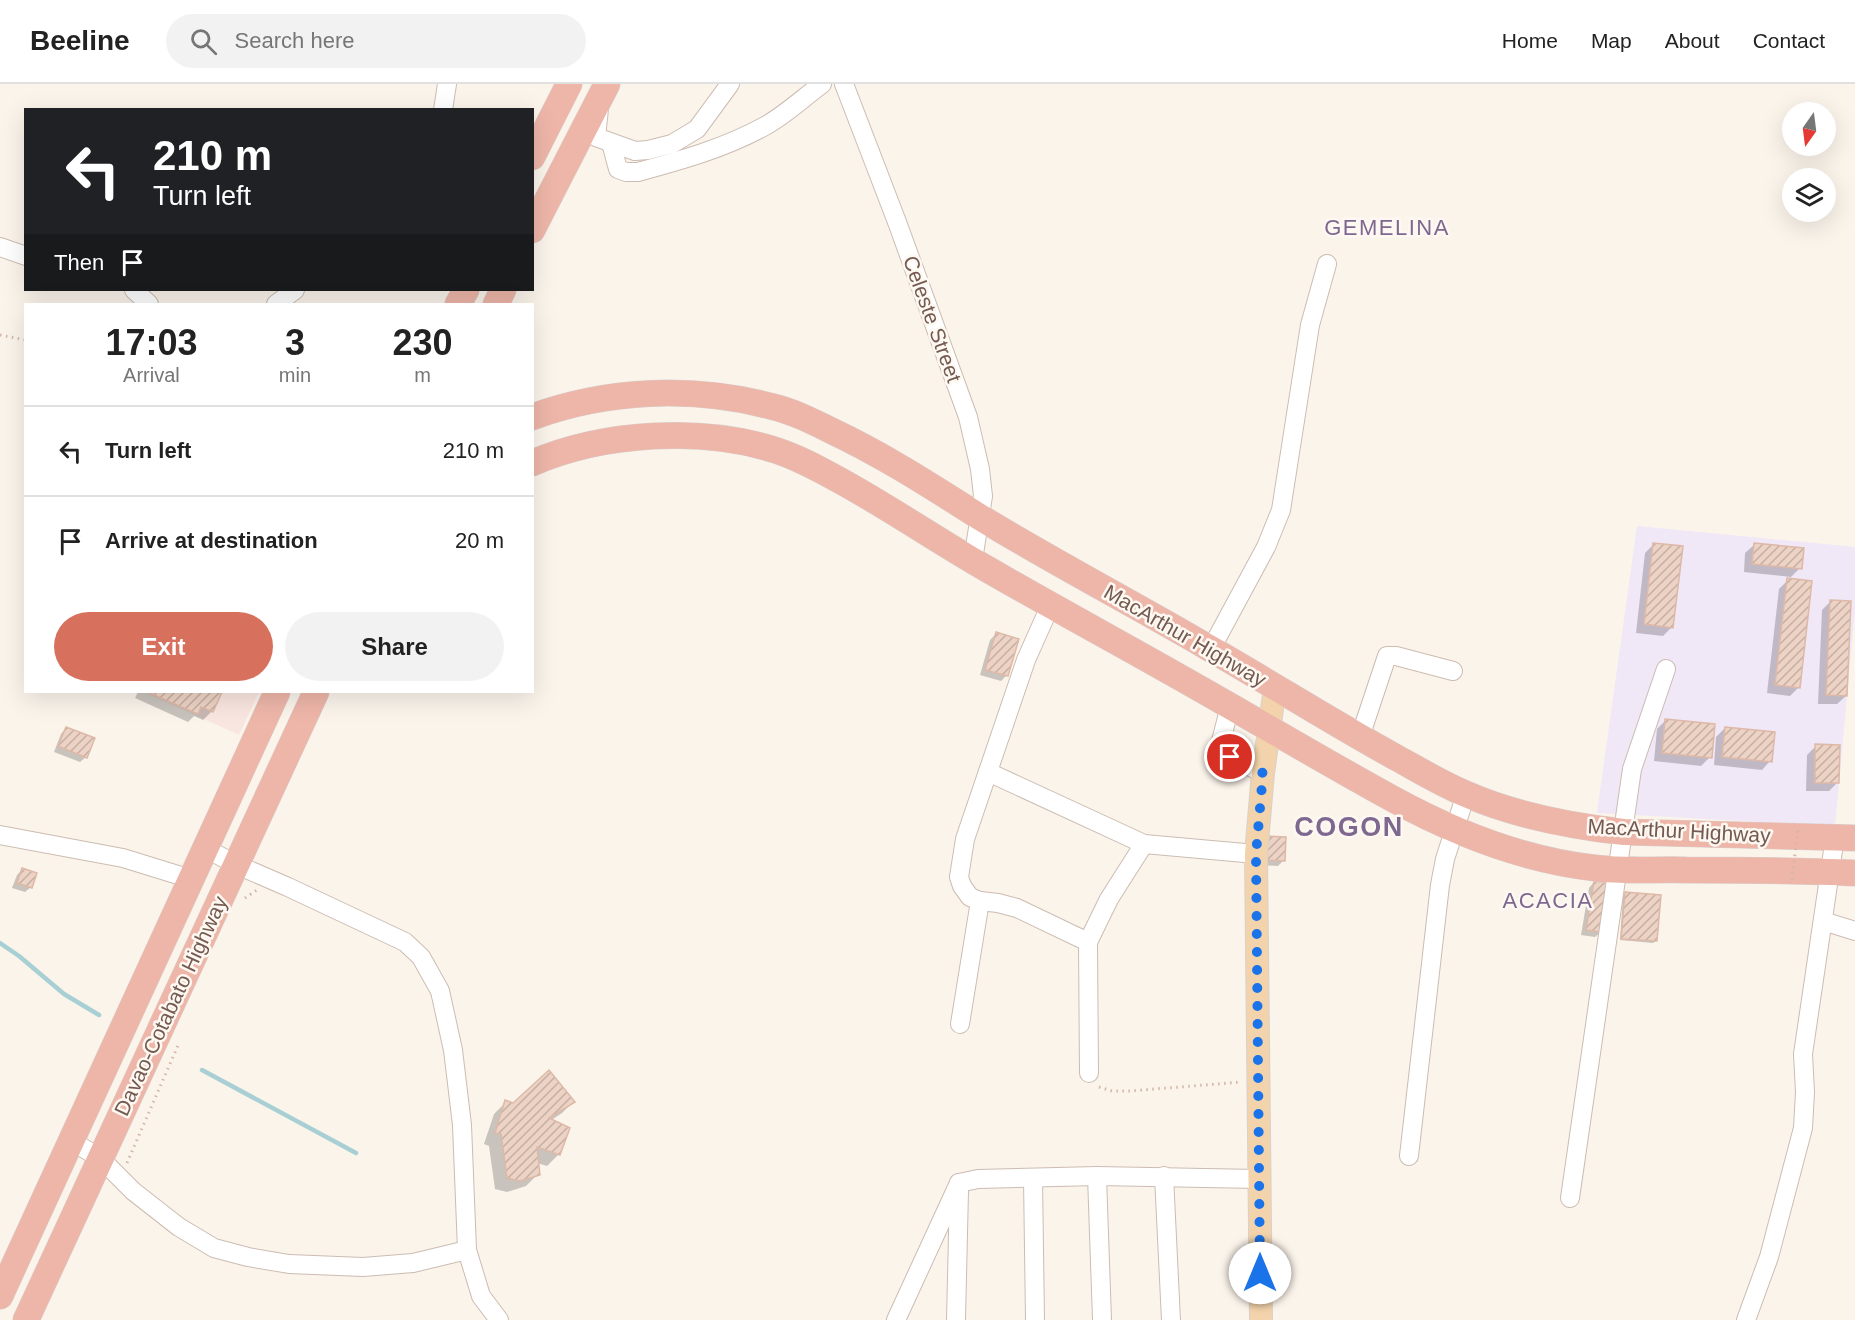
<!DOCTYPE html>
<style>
:root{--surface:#fff;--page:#f2f2f2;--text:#222;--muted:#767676;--line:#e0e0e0;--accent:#d7715e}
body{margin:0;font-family:Arial,sans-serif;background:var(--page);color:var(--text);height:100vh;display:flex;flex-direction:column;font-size:22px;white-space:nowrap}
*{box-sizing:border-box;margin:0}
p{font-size:20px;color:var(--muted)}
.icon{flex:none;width:33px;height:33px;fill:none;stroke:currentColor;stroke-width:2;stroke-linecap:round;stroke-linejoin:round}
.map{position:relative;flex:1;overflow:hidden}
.drawer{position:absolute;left:24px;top:219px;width:510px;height:390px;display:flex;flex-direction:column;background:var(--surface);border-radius:0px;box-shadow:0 6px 24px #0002}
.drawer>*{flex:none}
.banner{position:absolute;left:24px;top:24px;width:510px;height:183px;border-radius:0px;box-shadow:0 6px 24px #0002;background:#202124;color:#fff;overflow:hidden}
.needle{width:39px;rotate:194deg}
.fabs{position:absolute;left:1782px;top:18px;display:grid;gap:12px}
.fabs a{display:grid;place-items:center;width:54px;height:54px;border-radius:50%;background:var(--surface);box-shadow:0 6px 24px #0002;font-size:30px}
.pin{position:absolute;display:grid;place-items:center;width:51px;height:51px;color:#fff;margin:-26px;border:3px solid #fff;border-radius:50%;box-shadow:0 2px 6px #0007}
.me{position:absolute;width:66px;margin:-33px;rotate:0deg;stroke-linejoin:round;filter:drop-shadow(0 0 4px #0008)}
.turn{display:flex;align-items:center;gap:21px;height:126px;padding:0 30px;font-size:27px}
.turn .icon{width:78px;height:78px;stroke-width:2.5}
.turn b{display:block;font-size:42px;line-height:51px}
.then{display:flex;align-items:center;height:57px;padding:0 30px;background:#0003;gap:12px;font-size:22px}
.eta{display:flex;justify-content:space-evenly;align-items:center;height:102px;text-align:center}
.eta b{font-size:36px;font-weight:800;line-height:42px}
.button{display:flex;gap:12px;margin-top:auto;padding:12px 30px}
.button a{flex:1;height:69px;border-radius:36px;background:var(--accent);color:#fff;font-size:24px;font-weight:800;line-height:69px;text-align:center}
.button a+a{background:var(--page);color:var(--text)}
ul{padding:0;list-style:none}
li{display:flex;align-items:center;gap:18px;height:90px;padding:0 30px;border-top:2px solid var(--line)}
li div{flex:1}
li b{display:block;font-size:22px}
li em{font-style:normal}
header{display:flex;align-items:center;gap:36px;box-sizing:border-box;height:84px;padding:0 30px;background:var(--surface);border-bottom:2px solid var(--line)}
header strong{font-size:28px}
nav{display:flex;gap:33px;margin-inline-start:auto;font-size:21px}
.search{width:420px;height:54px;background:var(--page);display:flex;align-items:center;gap:15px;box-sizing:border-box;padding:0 21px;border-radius:33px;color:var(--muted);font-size:22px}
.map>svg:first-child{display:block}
.commercial{fill:#fae6e0}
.education{fill:#f0e7f7}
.shadow{fill:#0003}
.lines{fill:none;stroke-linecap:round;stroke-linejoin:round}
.stream{stroke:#a8d0d4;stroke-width:4.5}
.building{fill:url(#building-hatch);stroke:#deb9a7;stroke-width:1.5}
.minor-casing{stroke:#ccbcb2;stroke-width:20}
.major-casing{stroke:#d8d1ce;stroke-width:24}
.highway-casing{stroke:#d8d1ce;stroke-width:27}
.path{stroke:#d3b6a8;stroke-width:3;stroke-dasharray:1.5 4.5;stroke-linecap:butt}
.minor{stroke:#fff;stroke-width:18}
.major{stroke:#f2d3ab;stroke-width:22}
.highway{stroke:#eeb6a9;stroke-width:26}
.path-bridge{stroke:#d3b6a8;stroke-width:3;stroke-dasharray:1.5 4.5;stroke-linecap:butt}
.route{stroke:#1a73e8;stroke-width:10;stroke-dasharray:0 18}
.labels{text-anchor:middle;stroke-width:5;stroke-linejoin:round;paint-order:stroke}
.street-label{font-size:21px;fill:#745a50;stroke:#fdf8f1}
.neighbourhood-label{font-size:22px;letter-spacing:1.5px;fill:#7f688f;stroke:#fdf8f1}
.district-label{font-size:27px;font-weight:bold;letter-spacing:1.5px;fill:#7f688f;stroke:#fdf8f1}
</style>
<header>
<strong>Beeline</strong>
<div class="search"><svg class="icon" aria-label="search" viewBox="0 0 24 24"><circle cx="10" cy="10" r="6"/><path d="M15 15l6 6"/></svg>Search here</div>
<nav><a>Home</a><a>Map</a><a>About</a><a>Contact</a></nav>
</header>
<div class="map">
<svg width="1855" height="1236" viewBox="0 0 1855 1236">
<defs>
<pattern id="building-hatch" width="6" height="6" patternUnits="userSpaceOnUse" patternTransform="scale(1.5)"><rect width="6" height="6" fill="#edd3c5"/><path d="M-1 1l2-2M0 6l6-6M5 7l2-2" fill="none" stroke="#c5aea2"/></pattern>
</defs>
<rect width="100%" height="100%" fill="#fbf4eb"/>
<polygon class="commercial" points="144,608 259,608 239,651"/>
<polygon class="education" points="1637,442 1855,463 1855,525 1835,742 1597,729"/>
<g class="shadow">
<polygon points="1654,460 1672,543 1663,552 1636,549 1645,469"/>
<polygon points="1754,461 1800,484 1791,493 1744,488 1745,469"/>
<polygon points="1788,496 1799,603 1790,612 1767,609 1779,505"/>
<polygon points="1830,518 1846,612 1837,620 1818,620 1822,526"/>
<polygon points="996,550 1007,591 1001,597 980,591 990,556"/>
<polygon points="138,608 221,608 212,627 203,636 194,632 188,638 135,614"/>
<polygon points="1666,636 1710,673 1701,682 1654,677 1657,645"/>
<polygon points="66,644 86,673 80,678 54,668 61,650"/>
<polygon points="1725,644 1770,677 1762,686 1714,681 1716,653"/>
<polygon points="1210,660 1225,679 1205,675"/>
<polygon points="1816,662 1837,699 1829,707 1806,707 1807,671"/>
<polygon points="1260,759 1284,776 1278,782 1259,781"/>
<polygon points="22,786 31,803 25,808 12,804 17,791"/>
<polygon points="1594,798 1601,848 1595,853 1581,851 1589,804"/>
<polygon points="1626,810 1656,857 1653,859 1620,856 1623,812"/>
<polygon points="506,1018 513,1020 573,1018 562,1029 550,1037 559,1070 547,1082 537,1079 538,1090 526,1102 507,1108 495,1105 489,1062 484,1060 494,1030"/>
</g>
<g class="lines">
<g class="stream">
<polyline points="0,859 19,872 64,910 99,931"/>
<polyline points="202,986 356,1069"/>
</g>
</g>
<g class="building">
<polygon points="1653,459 1683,462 1673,544 1644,540"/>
<polygon points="1754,459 1804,464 1802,485 1752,480"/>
<polygon points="1787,494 1812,497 1800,604 1775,601"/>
<polygon points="1830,516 1851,517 1847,612 1826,611"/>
<polygon points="996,548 1019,555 1008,592 985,586"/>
<polygon points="147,608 222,608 213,628 201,623 198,630"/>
<polygon points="1665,635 1715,640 1712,674 1662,669"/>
<polygon points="66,643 95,654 87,674 58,662"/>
<polygon points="1725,643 1775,648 1772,678 1722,673"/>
<polygon points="1210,658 1232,663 1228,678 1206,673"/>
<polygon points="1815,660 1840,661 1839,699 1815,699"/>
<polygon points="1265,752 1286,753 1285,777 1264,776"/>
<polygon points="22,784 37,789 32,804 17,799"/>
<polygon points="1594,797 1610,799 1602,848 1586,846"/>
<polygon points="1625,808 1661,811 1657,857 1621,855"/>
<polygon points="549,986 575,1018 549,1034 570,1044 560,1071 537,1063 540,1091 520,1097 507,1094 501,1050 495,1049 505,1016 513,1019"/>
</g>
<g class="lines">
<defs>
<g id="minor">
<polyline points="844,0 897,138 968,333 980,385 983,412 973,476"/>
<polyline points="599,25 596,53 635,67 648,66 672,60 697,45 730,0"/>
<polyline points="443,26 447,0"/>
<path d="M 611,59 L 618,85 L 626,88 L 638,88 C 682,76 725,64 765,42 C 785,31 803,14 822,0"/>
<polyline points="0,163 26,172"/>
<polyline points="134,206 149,220"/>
<polyline points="276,220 295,206"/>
<polyline points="1211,565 1266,463 1281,426 1310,241 1327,180"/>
<polyline points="1360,653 1387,572 1396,572 1453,587"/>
<polyline points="1220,661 1230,622"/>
<polyline points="1230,673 1263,689"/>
<polyline points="988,688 1144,760 1256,770"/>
<polyline points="0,751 123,774 191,795"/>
<polyline points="205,764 235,780 288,803 405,858 421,873 440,907 453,966 462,1041 467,1166 481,1212 499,1236"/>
<polyline points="980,817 970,813 962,802 959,793 965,755 1026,576 1050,522"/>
<polyline points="1823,837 1855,847"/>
<polyline points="960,940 980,817 998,819 1017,824 1088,858"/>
<polyline points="1089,989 1088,858 1109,815 1144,760"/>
<polyline points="72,1057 101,1075 133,1107 179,1143 214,1164 248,1173 289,1180 363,1183 413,1179 467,1166"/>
<polyline points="1409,1072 1440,801 1445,775 1466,710"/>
<polyline points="1097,1092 1102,1236"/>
<polyline points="1164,1092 1171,1236"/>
<polyline points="1033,1094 1035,1236"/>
<polyline points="959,1099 978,1095 1097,1092 1259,1095"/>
<polyline points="1570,1114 1632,685 1666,585"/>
<polyline points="896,1236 959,1099"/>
<polyline points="956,1236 959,1107"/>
<polyline points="1746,1236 1769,1173 1803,1044 1805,1008 1803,970 1835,753"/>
</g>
<polyline id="major" points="1261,1236 1256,770 1263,689 1275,604"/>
<g id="highway">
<polyline points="532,73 569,0"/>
<polyline points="532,146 607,0"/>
<polyline points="458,220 466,206"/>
<polyline points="496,220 503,206"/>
<path d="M 532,333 C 608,305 693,302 770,322 C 792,327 812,337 832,347 C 885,372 934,404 983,435 C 1057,480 1134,520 1209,564 C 1272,600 1333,639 1397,674 C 1419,686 1442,700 1466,710 C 1516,732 1571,742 1624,748 L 1855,754"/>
<path d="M 532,379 C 604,348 704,342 778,367 C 799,374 819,385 839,396 C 885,421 929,451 975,478 C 1059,527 1146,573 1230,622 C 1284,653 1338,685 1393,715 C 1455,749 1524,776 1595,784 C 1625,788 1656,785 1686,786 C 1742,786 1799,786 1855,789"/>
<polyline points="0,1212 277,608"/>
<polyline points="26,1236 316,608"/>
</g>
</defs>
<use href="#minor" class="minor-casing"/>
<use href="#major" class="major-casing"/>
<use href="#highway" class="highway-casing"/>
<g class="path">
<polyline points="0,251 26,256"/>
<polyline points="245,814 257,806"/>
<polyline points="1099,1003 1112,1007 1130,1007 1242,998"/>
<polyline points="127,1079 179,959"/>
</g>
<use href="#minor" class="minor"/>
<use href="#major" class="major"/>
<use href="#highway" class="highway"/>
<polyline class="path-bridge" points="1792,796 1798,744"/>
</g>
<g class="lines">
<polyline class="route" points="1230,673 1263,689 1256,770 1260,1189"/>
</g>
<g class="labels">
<g class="street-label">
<text transform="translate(932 235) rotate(70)" y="7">Celeste Street</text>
<text transform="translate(1185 552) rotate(30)" y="7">MacArthur Highway</text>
<text transform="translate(1679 747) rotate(3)" y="7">MacArthur Highway</text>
<text transform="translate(171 922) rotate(-65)" y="7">Davao-Cotabato Highway</text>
</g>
<g class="neighbourhood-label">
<text x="1387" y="151">GEMELINA</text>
<text x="1548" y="824">ACACIA</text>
</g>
<g class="district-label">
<text x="1349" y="752">COGON</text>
</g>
</g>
</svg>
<div class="fabs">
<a><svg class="needle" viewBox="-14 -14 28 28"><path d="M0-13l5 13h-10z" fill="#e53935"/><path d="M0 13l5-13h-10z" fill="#767676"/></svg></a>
<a><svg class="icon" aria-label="layers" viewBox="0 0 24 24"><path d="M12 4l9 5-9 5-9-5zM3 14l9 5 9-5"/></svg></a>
</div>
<div class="pin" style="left:1230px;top:673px;background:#d93025"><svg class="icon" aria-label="arrive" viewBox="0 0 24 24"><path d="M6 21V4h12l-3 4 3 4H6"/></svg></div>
<svg class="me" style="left:1260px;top:1189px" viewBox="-20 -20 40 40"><circle r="19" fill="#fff"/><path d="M0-13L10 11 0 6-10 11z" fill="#1a73e8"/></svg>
<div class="banner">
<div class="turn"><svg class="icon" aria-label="left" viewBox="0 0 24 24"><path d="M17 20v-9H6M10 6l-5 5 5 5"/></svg><div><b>210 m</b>Turn left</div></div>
<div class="then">Then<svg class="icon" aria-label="arrive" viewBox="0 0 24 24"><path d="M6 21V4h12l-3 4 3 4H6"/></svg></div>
</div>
<section class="drawer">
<div class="eta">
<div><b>17:03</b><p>Arrival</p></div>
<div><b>3</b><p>min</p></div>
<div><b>230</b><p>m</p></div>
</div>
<ul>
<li><svg class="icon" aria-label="left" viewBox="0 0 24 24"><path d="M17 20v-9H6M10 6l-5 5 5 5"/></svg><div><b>Turn left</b></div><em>210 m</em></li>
<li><svg class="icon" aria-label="arrive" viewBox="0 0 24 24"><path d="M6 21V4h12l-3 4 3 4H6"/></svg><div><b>Arrive at destination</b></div><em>20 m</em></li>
</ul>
<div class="button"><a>Exit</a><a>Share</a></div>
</section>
</div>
